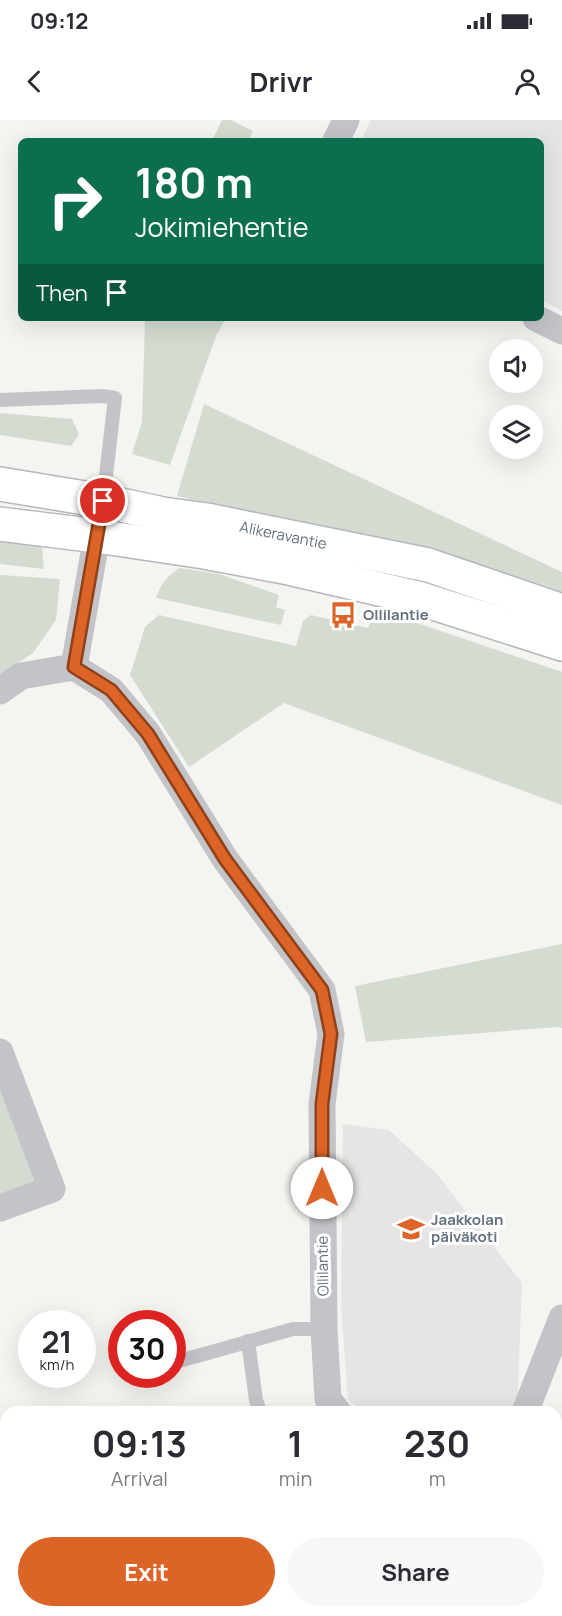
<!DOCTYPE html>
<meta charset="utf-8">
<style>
:root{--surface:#fff;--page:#f7f7f7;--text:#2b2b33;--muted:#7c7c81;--accent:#dd6427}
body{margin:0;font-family:Manrope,sans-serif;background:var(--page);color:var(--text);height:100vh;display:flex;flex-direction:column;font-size:22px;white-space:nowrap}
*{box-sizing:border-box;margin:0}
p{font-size:20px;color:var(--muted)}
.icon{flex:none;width:33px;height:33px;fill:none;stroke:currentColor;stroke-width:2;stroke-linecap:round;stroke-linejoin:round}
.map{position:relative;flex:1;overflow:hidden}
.sheet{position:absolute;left:0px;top:1286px;width:562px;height:212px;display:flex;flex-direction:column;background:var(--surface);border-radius:18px 18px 0 0;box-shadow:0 6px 24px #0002}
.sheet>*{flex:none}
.hud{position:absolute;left:18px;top:18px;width:526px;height:183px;border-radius:9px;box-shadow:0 6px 24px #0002;background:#0b6e4f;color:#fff;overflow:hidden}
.buttons{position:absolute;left:489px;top:219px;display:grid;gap:12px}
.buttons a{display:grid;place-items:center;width:54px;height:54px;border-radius:50%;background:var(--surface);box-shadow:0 6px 24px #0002;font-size:30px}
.speed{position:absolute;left:18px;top:1190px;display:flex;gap:12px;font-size:30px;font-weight:700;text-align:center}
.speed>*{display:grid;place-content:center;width:78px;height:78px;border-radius:50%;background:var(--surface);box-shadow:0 6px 24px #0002;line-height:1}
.speed small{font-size:15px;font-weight:400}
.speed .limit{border:9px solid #d22;background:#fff;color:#111}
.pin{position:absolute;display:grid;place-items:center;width:51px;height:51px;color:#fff;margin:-26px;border:3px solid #fff;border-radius:50%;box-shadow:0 2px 6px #0007}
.me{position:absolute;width:66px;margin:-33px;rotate:0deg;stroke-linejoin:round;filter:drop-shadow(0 0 4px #0008)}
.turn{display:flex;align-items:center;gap:21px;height:126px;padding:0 18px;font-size:27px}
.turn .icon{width:78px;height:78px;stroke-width:2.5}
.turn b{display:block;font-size:42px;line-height:51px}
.then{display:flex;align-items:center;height:57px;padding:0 18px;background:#0003;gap:12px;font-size:22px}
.eta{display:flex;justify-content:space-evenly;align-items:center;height:102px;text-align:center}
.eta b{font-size:36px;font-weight:700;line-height:42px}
.button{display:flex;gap:12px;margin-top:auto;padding:12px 18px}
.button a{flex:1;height:69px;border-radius:36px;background:var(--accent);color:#fff;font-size:24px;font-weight:700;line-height:69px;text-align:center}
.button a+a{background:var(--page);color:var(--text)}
.status{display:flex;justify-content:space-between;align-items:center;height:42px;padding:0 30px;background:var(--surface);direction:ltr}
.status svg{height:16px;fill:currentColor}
header{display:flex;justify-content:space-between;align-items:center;height:78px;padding:0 18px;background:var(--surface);font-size:27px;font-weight:700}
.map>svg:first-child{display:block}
.built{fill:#e4e5e4}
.green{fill:#d4dbd1}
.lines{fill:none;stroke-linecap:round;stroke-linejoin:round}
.secondary-casing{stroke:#b4b8bc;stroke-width:36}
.lane{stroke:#c2c4c8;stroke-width:14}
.street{stroke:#c2c4c8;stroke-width:27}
.secondary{stroke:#fff;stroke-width:33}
.route-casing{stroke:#904119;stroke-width:15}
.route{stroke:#dd6427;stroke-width:10}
.labels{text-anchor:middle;stroke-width:6;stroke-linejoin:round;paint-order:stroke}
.street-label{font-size:15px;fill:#647180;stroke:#fff}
.poi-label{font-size:15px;font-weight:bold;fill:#647180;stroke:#fff;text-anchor:start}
</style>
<div class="status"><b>09:12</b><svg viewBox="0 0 49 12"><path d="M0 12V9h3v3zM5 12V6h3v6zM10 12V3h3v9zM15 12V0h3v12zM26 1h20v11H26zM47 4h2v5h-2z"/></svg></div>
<header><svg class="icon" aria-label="back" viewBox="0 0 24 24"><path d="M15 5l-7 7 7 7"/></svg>Drivr<svg class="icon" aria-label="person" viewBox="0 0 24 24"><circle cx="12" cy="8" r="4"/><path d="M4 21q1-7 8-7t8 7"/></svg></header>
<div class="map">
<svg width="562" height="1496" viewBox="0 0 562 1496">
<rect width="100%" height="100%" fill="#f4f4f0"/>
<g class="built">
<polygon points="371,0 562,0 562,191 542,180 542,21 361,21"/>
<polygon points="343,1004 389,1010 437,1054 522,1163 517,1291 362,1291 348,1280 341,1184"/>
</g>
<g class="green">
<polygon points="222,0 231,0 253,11 248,21 212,21"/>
<polygon points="144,198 226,198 216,216 170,345 132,334 142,302 145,202"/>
<polygon points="204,284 562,452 562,480 434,436 177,376"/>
<polygon points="0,293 72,299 79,314 71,326 0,315"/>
<polygon points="0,415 7,415 42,428 44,449 0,444"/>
<path d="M 179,448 L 219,454 L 279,475 L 276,487 L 285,490 L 281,505 L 156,478 C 161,463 167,457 179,448 Z"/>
<polygon points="0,455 60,459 56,500 33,533 0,555"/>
<polygon points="159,495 296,526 303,501 311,495 368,508 372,499 414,502 562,552 562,685 284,583 189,647 130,555 145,507"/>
<polygon points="562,824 562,908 557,907 366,922 355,866"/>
<polygon points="0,951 40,1060 0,1075"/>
<polygon points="6,1318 6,1491 78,1491 66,1496 0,1496 0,1321"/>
<polygon points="159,1491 438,1491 442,1496 160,1496"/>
</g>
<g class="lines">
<defs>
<g id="secondary">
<path id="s1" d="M 0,364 L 103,381 L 163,394 L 207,400 L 428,445 L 562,491"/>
<polyline points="0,404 97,416 204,432 284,447 418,478 562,524"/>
</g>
</defs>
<use href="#secondary" class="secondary-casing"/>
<g class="lane">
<polyline points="0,280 102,276 115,278 103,381"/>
<polyline points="248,1221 256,1280 260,1292"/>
<polyline points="172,1243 293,1209 324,1209"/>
</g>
<g class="street">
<polyline points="336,21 346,0"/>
<polyline points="536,198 562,211"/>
<polyline points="74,547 111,570 148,614 225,739 322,870 331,914 322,984 324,1209 328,1279 338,1292"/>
<polyline points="0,571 21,556 74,547 103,381"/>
<polyline points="0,932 52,1069 0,1088"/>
<polyline points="525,1292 562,1198"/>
<polyline points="556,1393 562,1394"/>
<polyline points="527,1491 527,1496"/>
</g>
<use href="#secondary" class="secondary"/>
</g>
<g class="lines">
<defs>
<polyline id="route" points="103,381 74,547 111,570 148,614 225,739 322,870 331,914 322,984 322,1068"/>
</defs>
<use href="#route" class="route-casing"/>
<use href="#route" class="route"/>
</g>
<defs>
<symbol id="bus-bare" viewBox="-9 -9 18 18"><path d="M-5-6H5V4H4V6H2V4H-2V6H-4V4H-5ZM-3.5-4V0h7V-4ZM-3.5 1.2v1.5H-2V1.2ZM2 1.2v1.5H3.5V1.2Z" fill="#dd6427" stroke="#fff" stroke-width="2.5" paint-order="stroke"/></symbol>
<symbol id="school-bare" viewBox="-9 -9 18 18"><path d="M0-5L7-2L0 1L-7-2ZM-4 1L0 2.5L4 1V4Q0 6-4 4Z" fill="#dd6427" stroke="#fff" stroke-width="2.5" paint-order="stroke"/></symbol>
</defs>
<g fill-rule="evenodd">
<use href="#bus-bare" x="324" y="476" width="38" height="38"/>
<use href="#school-bare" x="392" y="1090" width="38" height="38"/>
</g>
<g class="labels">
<g class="street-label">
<text dy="5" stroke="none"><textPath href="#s1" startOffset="288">Alikeravantie</textPath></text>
<text transform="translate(323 1146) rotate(-91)" y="5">Ollilantie</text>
</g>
<g class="poi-label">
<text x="363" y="500">Ollilantie</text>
<text x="431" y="1105">Jaakkolan<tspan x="431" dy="17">päiväkoti</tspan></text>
</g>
</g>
</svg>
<div class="buttons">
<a><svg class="icon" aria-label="sound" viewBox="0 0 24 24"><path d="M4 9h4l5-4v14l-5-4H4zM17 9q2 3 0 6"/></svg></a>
<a><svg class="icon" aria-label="layers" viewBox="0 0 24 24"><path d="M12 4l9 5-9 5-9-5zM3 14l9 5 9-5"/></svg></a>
</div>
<div class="speed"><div>21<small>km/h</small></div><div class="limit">30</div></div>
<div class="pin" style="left:103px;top:381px;background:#d93025"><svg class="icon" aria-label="arrive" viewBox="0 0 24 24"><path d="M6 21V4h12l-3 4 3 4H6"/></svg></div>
<svg class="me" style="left:322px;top:1068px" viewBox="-20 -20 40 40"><circle r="19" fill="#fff"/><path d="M0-13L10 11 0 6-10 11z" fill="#dd6427"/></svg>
<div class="hud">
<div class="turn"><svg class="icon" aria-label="right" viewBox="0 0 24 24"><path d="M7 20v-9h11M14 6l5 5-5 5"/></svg><div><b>180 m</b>Jokimiehentie</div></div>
<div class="then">Then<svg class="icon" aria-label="arrive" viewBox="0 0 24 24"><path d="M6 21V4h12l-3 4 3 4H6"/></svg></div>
</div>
<section class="sheet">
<div class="eta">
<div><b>09:13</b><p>Arrival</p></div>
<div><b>1</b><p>min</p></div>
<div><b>230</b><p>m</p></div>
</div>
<div class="button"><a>Exit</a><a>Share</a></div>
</section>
</div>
